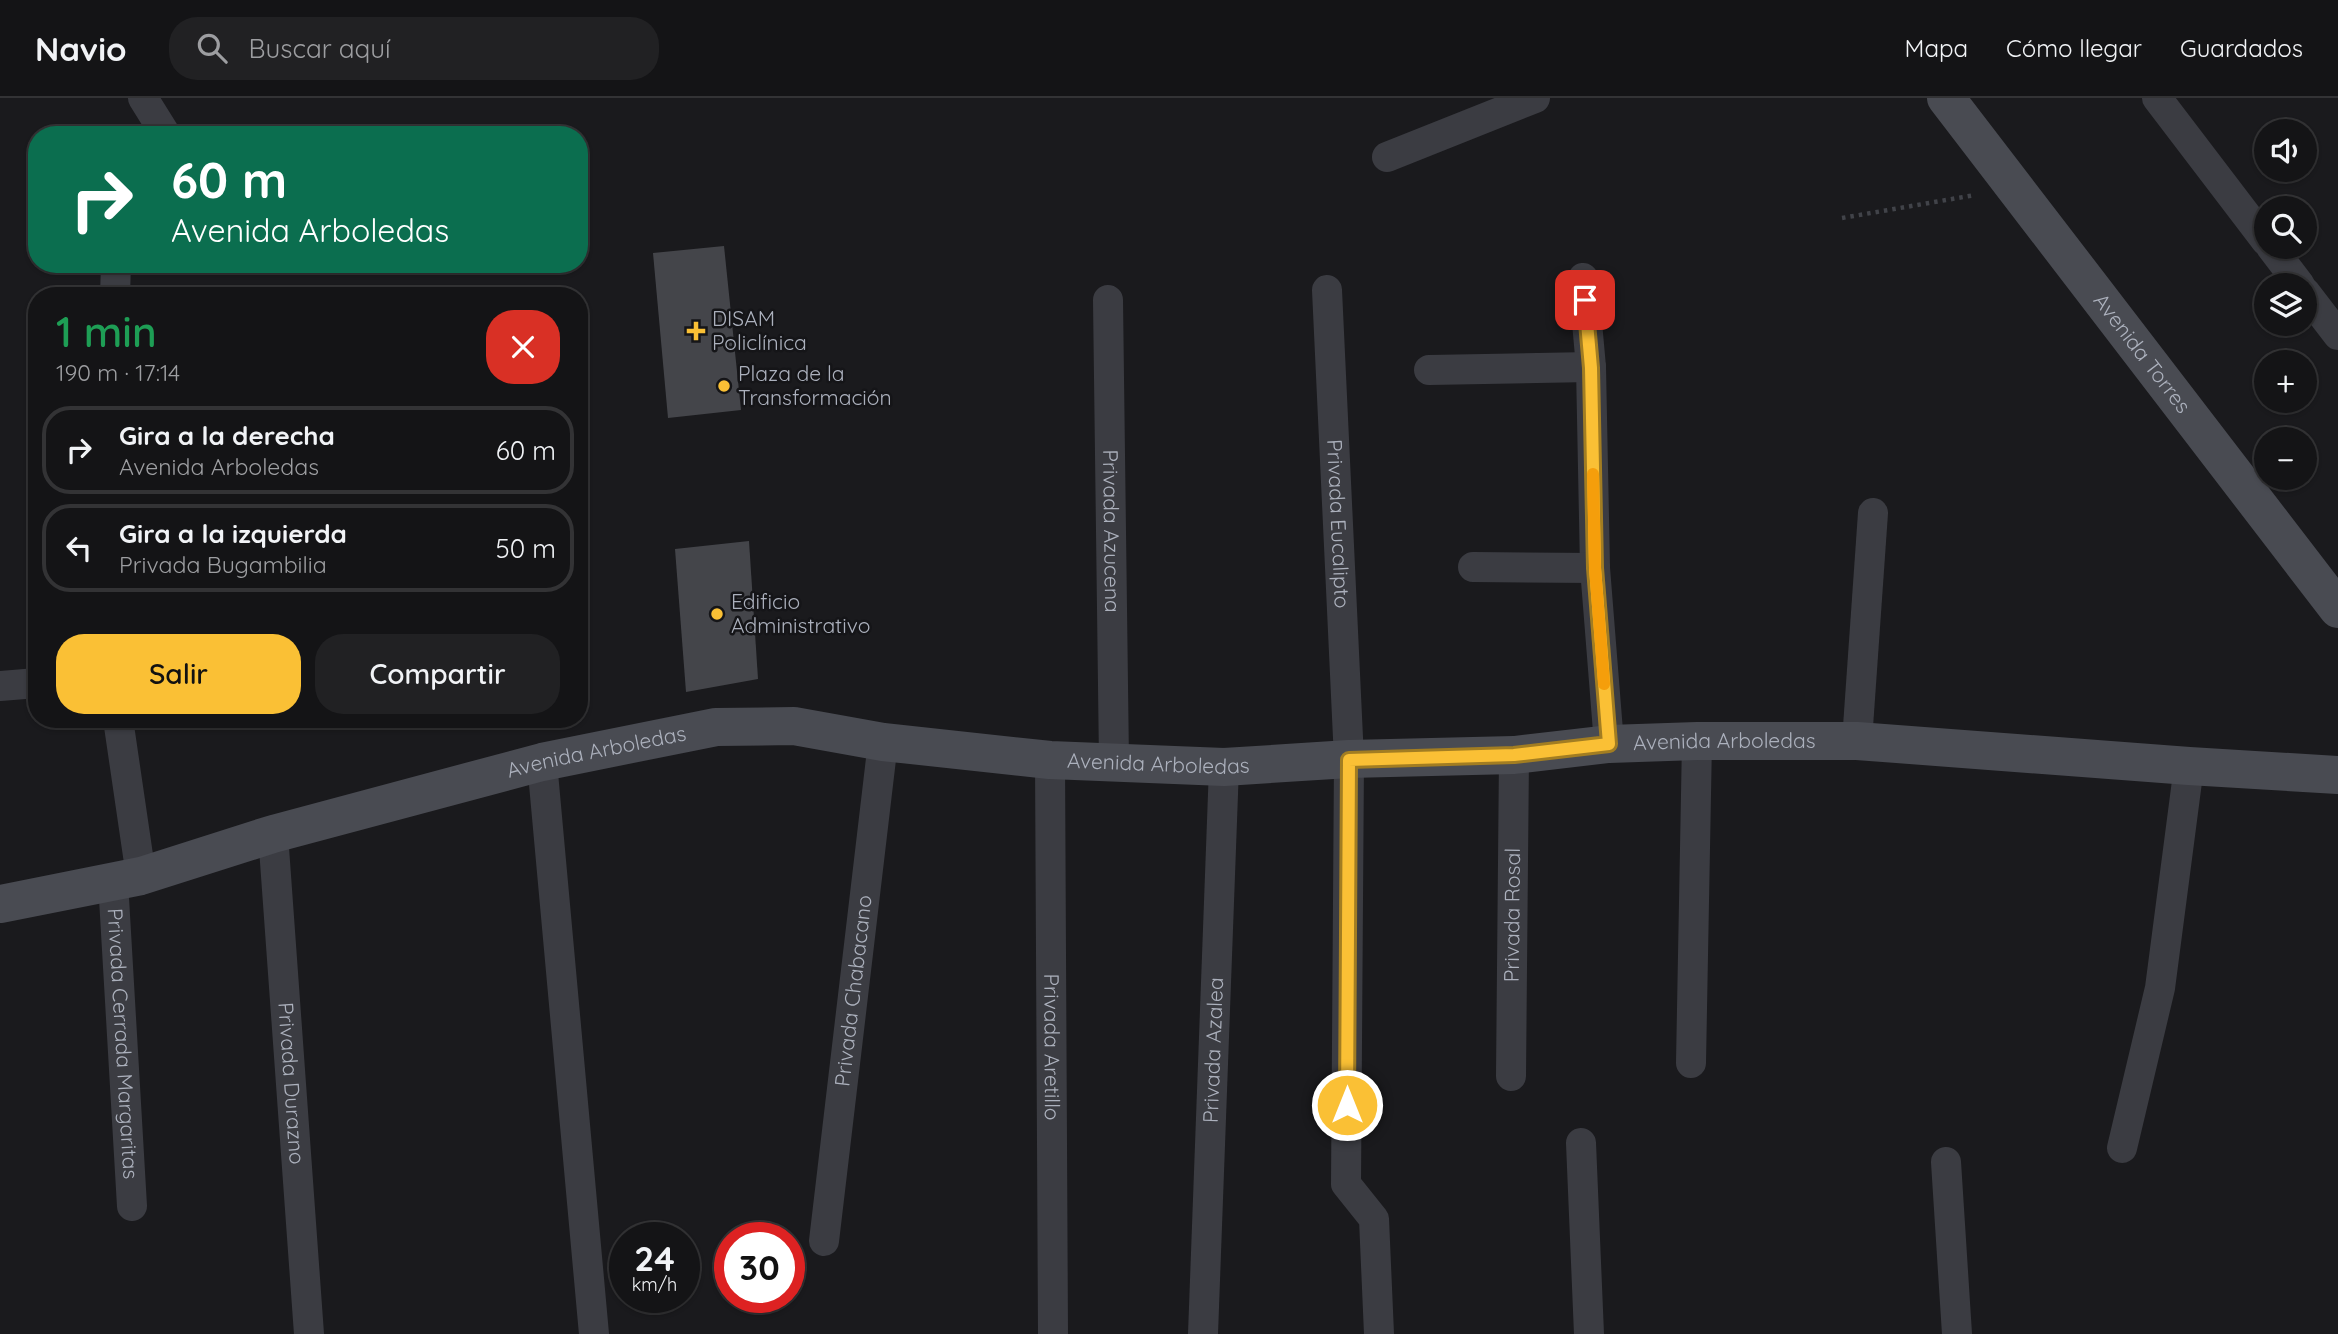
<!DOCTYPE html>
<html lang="es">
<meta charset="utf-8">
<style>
:root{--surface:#141416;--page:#212123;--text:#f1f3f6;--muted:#9d9ea1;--line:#333335;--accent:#fac035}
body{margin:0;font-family:Quicksand,sans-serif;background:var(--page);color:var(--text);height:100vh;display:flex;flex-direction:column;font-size:26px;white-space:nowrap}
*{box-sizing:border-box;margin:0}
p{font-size:23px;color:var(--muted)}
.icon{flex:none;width:38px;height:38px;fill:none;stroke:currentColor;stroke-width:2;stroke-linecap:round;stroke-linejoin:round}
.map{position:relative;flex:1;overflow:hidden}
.sheet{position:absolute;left:28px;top:189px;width:560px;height:441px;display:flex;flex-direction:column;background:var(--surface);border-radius:28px;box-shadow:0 2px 5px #0004,0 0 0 2px var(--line)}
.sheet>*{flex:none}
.hud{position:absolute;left:28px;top:28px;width:560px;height:147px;border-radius:28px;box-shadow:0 2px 5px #0004,0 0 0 2px var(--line);background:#0b6e4f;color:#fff;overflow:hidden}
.buttons{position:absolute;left:2254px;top:21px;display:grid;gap:14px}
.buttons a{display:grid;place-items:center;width:63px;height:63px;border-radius:50%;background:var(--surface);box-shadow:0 2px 5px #0004,0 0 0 2px var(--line);font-size:35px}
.speed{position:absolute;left:609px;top:1124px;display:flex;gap:14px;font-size:35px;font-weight:700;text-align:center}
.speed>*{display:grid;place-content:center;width:91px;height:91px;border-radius:50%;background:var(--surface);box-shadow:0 2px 5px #0004,0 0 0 2px var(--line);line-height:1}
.speed small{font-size:18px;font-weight:400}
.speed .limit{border:10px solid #d22;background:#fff;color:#111}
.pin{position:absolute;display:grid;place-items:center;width:60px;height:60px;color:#fff;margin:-30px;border-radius:14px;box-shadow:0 4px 10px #0006}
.me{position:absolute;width:77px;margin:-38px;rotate:0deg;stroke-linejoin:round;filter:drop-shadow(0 0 5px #0008)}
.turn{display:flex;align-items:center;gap:24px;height:147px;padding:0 28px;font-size:32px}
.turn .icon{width:91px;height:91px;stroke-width:2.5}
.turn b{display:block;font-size:49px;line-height:60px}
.round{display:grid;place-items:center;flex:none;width:74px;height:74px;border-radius:28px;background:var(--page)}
.summary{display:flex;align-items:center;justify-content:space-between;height:119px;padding:0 28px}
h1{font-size:42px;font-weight:600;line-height:52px;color:#1e9e55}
.button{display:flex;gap:14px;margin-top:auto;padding:14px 28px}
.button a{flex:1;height:80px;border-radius:28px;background:var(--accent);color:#111;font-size:28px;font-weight:600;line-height:80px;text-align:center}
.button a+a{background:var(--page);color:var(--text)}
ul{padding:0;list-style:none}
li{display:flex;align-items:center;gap:21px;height:88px;margin:0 14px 10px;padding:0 14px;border:4px solid var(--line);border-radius:28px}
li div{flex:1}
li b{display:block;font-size:26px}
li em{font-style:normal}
header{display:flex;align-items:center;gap:42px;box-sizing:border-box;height:98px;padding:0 35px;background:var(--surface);border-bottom:2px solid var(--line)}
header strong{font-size:33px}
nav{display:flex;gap:38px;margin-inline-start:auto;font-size:24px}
.search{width:490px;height:63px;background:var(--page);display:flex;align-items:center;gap:18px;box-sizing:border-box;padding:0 24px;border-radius:28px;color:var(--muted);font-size:26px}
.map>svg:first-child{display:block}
.building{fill:#44454a}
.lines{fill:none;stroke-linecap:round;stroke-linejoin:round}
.path{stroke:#414349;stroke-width:4.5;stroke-dasharray:3.5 5;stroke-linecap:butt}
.street{stroke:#3b3c42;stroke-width:30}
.secondary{stroke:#494b52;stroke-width:38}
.route-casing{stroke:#a27d22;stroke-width:18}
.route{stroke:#fac035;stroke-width:12}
.slow{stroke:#f59e0b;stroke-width:12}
.poi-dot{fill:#fac035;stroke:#151518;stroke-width:2.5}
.labels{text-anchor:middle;stroke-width:5;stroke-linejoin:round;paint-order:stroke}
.poi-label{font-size:21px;fill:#acb1bd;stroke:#151518;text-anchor:start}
.street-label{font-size:21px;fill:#acb1bd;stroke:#151518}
</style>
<header>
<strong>Navio</strong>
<div class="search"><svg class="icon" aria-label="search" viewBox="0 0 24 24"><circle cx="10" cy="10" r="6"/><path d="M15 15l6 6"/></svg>Buscar aquí</div>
<nav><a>Mapa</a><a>Cómo llegar</a><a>Guardados</a></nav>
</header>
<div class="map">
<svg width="2338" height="1236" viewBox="0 0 2338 1236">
<rect width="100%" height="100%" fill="#1a1a1d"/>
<g class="building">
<polygon points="724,148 741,312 668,320 653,155"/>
<polygon points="749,443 758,581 686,594 675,451"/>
</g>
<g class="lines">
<polyline class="path" points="1842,120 1975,97"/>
<g class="street">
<polyline points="143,0 166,37"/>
<polyline points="2157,0 2266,143"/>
<polyline points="1387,59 1535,0"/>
<polyline points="2271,149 2300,187"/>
<polyline points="1583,180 1591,269 1595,470 1609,646"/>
<path id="s1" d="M 1327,192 L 1349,661 L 1346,1086 L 1374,1121 L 1379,1236"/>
<polyline points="2305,194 2338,237"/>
<polyline points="115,198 116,166"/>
<path id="s2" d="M 1108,202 L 1114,664"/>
<polyline points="1429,272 1591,269"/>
<polyline points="1473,469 1595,470"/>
<polyline points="0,588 37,585"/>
<polyline points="118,621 141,778"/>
<polyline points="1857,643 1873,415"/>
<path id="s3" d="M 1050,662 L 1053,1236"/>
<polyline points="542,664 594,1236"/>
<path id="s4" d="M 273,736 L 309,1236"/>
<path id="s5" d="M 113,783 L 132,1108"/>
<polyline points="1691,965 1697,643"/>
<path id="s6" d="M 1511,978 L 1514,657"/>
<polyline points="1581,1045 1589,1236"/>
<polyline points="2122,1050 2160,890 2189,668"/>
<polyline points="1946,1064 1957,1236"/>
<path id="s7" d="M 824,1143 L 883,644"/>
<path id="s8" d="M 1203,1236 L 1224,669"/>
</g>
<g class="secondary">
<path id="s9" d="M 1946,0 L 2338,511"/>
<path id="s10" d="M 0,806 L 141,778 L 273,736 L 542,664 L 716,629 L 794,628 L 883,644 L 1050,662 L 1224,669 L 1349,661 L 1514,657 L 1609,646 L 1697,643 L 1857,643 L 2189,668 L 2338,677"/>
</g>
</g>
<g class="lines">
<defs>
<polyline id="route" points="1347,1007 1349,662 1514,657 1609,646 1595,470 1591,270 1585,202"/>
</defs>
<use href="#route" class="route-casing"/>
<use href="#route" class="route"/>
<polyline class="slow" points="1593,376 1595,470 1604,586"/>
</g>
<g class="poi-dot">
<path d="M692.5 222.5h7v7h7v7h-7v7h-7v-7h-7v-7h7z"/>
<circle cx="724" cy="288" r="7"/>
<circle cx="717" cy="516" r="7"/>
</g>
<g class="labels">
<g class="poi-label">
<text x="712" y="228">DISAM<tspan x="712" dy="24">Policlínica</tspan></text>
<text x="738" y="283">Plaza de la<tspan x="738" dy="24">Transformación</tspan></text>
<text x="731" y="511">Edificio<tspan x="731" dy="24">Administrativo</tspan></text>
</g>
<g class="street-label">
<text dy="7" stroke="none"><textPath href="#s9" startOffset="322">Avenida Torres</textPath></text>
<text dy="7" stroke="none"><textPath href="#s1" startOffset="234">Privada Eucalipto</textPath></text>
<text dy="7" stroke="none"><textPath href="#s2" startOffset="231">Privada Azucena</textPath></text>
<text dy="7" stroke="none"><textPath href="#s10" startOffset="1750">Avenida Arboledas</textPath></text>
<text dy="7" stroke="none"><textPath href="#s10" startOffset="616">Avenida Arboledas</textPath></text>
<text dy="7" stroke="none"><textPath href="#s10" startOffset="1183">Avenida Arboledas</textPath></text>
<text dy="7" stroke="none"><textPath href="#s6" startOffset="161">Privada Rosal</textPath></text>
<text dy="7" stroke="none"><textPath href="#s7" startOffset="252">Privada Chabacano</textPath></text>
<text dy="7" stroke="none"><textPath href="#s5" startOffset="163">Privada Cerrada Margaritas</textPath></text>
<text dy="7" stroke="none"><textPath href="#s3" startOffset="287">Privada Aretillo</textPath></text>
<text dy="7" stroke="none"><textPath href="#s8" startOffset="284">Privada Azalea</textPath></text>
<text dy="7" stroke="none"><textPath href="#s4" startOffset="250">Privada Durazno</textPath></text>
</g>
</g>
</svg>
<div class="buttons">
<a><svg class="icon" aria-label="sound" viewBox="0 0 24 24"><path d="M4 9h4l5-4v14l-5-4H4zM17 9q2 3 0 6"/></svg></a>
<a><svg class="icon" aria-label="search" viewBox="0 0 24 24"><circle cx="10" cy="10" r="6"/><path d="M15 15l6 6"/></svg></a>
<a><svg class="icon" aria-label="layers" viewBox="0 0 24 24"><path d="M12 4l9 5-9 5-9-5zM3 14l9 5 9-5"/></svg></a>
<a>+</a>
<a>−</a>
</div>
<div class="speed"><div>24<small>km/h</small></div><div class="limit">30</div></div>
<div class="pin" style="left:1585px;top:202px;background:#d93025"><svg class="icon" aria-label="arrive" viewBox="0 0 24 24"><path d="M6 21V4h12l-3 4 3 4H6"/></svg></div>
<svg class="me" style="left:1347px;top:1007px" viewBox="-20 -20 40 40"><circle r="17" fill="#fac035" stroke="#fff" stroke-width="3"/><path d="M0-11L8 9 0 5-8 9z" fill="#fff"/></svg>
<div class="hud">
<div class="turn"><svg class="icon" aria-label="right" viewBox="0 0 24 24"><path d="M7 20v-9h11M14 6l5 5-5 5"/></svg><div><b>60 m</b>Avenida Arboledas</div></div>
</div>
<section class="sheet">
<div class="summary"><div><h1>1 min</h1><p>190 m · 17:14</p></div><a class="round" style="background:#d93025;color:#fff"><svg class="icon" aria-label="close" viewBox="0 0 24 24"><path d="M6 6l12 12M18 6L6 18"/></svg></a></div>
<ul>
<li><svg class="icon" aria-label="right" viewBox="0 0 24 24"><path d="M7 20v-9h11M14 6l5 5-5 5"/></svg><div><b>Gira a la derecha</b><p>Avenida Arboledas</p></div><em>60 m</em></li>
<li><svg class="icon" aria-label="left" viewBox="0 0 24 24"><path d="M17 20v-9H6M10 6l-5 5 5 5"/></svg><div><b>Gira a la izquierda</b><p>Privada Bugambilia</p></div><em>50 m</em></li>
</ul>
<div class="button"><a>Salir</a><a>Compartir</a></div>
</section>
</div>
